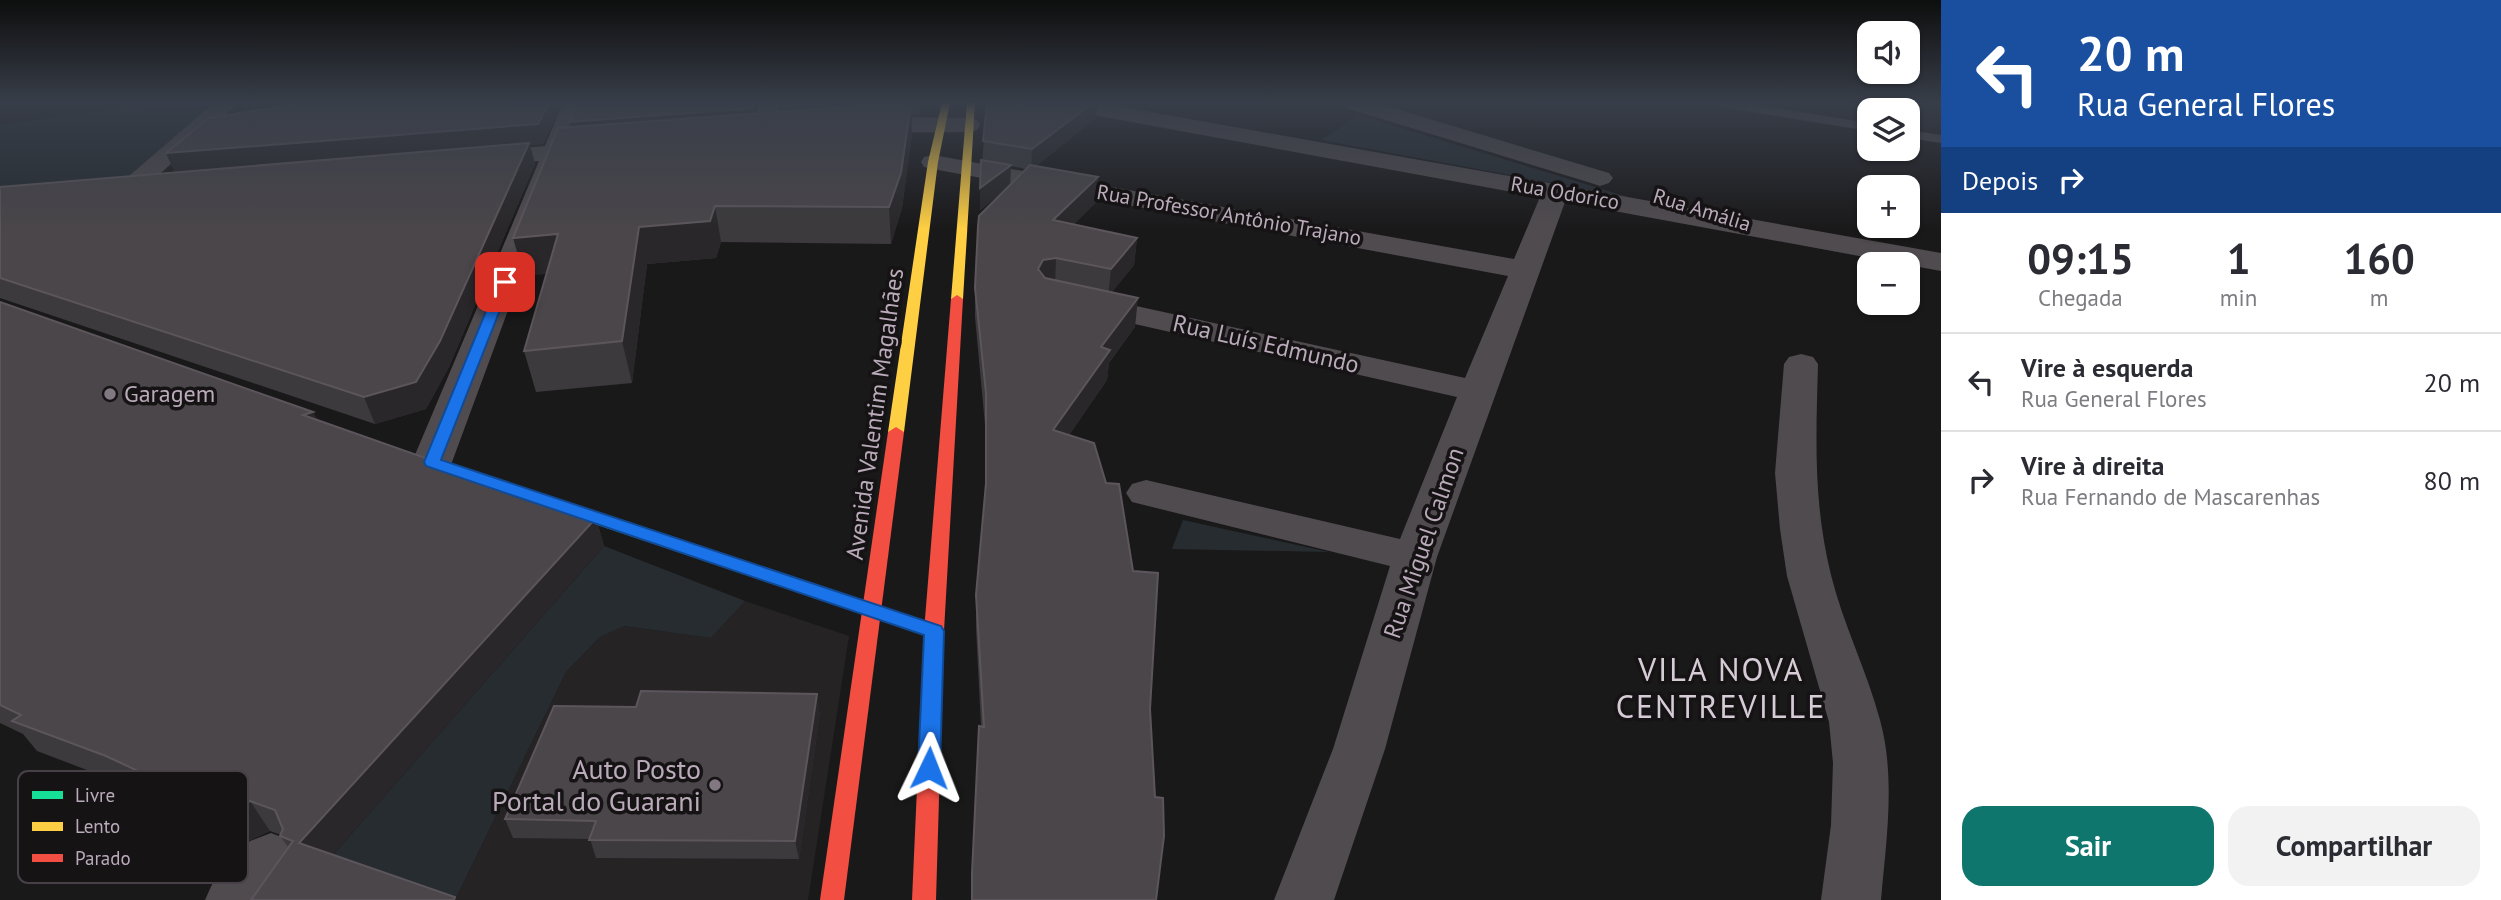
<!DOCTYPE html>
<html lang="pt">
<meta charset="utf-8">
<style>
:root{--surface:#fff;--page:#f2f2f3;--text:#2b2b33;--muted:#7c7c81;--line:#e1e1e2;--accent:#0f766e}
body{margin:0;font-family:"PT Sans",sans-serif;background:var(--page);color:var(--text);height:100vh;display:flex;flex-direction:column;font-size:26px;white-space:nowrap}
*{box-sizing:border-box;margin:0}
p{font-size:23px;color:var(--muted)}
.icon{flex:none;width:38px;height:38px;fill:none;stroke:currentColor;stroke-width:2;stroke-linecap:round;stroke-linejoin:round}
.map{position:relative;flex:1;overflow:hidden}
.side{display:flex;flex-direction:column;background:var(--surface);width:560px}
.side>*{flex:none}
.banner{background:#1a4fa0;color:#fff;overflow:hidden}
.fabs{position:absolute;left:1857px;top:21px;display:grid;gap:14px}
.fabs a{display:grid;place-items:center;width:63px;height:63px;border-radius:14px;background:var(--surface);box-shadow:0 2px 5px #0004;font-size:35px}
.pin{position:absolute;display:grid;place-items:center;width:60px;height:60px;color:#fff;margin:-30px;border-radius:14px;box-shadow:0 4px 10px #0006}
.me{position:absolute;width:77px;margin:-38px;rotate:2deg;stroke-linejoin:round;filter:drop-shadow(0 0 5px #0008)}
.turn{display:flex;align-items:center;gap:24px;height:147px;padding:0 21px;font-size:32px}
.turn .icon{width:91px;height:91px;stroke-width:2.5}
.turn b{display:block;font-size:49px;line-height:60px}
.then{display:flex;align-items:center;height:66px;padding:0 21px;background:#0003;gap:14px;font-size:26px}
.eta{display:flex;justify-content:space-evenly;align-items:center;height:119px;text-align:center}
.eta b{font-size:42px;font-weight:800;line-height:49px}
.primary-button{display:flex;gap:14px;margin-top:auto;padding:14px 21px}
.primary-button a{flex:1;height:80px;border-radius:21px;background:var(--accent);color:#fff;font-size:28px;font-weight:800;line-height:80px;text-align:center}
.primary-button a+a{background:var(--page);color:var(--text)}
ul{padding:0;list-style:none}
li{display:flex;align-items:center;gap:21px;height:98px;padding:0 21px;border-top:2px solid var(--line)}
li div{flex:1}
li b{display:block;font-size:26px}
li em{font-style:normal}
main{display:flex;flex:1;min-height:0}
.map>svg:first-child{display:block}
.built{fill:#262325}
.green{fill:#262c30}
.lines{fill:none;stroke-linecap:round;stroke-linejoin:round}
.lane{fill:#504b4f;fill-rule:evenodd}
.street{fill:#504b4f;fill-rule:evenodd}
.fast{fill:#16e098;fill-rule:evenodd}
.slow{fill:#ffcf43;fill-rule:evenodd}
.jam{fill:#f24e42;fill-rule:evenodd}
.wall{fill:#3c3a3c;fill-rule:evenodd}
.shaded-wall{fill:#292729}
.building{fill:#4a464a;stroke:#5c565c;stroke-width:2}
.route{fill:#1a73e8;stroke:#114b97;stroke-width:2}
.poi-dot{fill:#827882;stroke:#161315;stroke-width:2.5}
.labels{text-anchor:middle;stroke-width:7;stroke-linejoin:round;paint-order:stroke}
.far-street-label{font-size:21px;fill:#baabba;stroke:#161315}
.street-label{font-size:24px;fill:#baabba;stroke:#161315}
.poi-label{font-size:24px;fill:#baabba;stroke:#161315;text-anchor:start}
.near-poi-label{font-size:28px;fill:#baabba;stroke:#161315;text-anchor:end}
.near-neighbourhood-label{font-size:32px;letter-spacing:2px;fill:#d6ccd6;stroke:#161315}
.key{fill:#161315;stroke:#474147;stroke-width:2}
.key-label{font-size:19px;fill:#baabba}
</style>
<main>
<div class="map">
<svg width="1941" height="900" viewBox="0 0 1941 900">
<rect width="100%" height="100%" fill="#1a191a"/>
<polygon class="built" points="745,601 849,636 808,900 455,900 566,672 600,637 623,626 711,638"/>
<g class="green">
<polygon points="155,103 215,103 131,187 0,198 0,125"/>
<polygon points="1359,115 1628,197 1321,140"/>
<polygon points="1183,520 1329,552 1172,549"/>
<polygon points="604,546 745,601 711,638 624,626 600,637 566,672 455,900 318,872"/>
</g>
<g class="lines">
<g class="lane">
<polygon points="1715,103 1743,103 1869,123 1869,131 1721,107"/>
<polygon points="1908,130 1941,135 1941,143 1908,138"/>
</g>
<g class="street">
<polygon points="214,103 238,103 140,192 131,195 122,192 118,187 122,182"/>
<polygon points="563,103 585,103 570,144 601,142 609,144 613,149 609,154 564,159 452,462 446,470 432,474 418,470 412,462 539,161 479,166 470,164 467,159 470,154 479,152 545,146"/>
<polygon points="757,103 779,103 783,135 779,140 763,140 759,135"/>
<polygon points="1055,103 1100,103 1941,253 1941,271 1565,202 1437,557 1385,749 1334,900 1274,900 1333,749 1390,566 1132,502 1126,493 1132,484 1146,480 1400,539 1457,397 1086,313 1075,311 1070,304 1075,297 1086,295 1465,378 1508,276 933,169 924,167 921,162 924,157 933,155 1514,259 1540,197 1066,110 1058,108"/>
<polygon points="1343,103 1376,103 1609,173 1613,178 1609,183 1600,186 1591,183 1346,108"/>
<polygon points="901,117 969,118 977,120 980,125 977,130 969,132 851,133 847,128 851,123"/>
<path d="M 1801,354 L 1813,357 L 1818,364 C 1816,438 1813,502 1831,575 C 1843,624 1867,671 1880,720 C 1896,778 1886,842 1881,900 L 1821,900 L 1831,825 L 1833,763 L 1829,722 L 1787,576 L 1780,529 L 1775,473 L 1784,364 L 1789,357 Z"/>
<polygon points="271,833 292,841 300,860 292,879 273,900 205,900 214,880 250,841"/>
</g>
<polygon class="fast" points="547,497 941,626 944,631 941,636 934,638 927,636 541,506 539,502 541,498"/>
<g class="slow">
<polygon points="942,103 950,103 938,162 904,432 896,437 888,432 928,162"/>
<polygon points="967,103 975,103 963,299 957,303 951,299"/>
</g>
<g class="jam">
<polygon points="957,295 963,299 944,631 936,900 912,900 924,631 951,299"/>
<polygon points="896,427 904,432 844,900 820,900 888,432"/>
</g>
</g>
<g class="wall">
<polygon points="301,103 562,103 543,144 530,145 535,164 449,367 426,409 375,424 0,298 0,187 175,172 166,153"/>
<polygon points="576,103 755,103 755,114 782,112 781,103 920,103 919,115 911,115 912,134 902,208 891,244 721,242 716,258 647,264 632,383 536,392 524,351 547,273 524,276 571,127 569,122"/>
<path d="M 987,103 L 1097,103 L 1096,118 L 1036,166 L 1098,177 L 1096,202 L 1074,224 L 1137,238 L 1134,265 L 1112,292 L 1135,327 L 1109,363 L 1107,380 L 1069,435 L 1150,709 L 1156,900 L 972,900 L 972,873 L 981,726 L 976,628 L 976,595 L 986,489 L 985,425 L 975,317 L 975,288 L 1005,190 L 980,210 L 980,188 ZM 1011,166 L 1026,169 L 1010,185 Z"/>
<polygon points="0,302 313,412 317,420 596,518 604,546 288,847 280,836 281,835 270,831 246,842 129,786 37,751 23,734 0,723"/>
<polygon points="820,712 799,859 596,858 590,839 513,838 505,819"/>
</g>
<g class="shaded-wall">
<polygon points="549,103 562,103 543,144 530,145 535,164 449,367 426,409 375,424 364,397 175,173 166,153"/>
<polygon points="754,103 756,127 574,141 569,122"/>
<polygon points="911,103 912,134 902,208 891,244 889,207"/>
<polygon points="1093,103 1097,103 1096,118 1031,170 1032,149"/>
<polygon points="1011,165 1010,186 980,210 980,188"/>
<polygon points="1098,177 1096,202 1052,247 1053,220"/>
<polygon points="715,206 721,242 716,258 647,264 632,383 622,341 639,227"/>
<polygon points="558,234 568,272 524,276 513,238"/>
<polygon points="1137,238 1134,265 1108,297 1111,269"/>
<polygon points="1056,258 1055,285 1042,288 1038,269 1043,260"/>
<polygon points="1138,298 1135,327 1109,363 1107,380 1051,462 1053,430 1101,347"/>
<polygon points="313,412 326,439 303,415"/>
<polygon points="596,518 604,546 318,872 299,843"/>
<polygon points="817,694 820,712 799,859 795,841"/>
<polygon points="250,801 270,831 246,842 225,812"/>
</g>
<g class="building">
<polygon points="301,103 549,103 538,124 166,153 209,118"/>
<polygon points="576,103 753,103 754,108 569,122"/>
<polygon points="782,103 822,103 782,105"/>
<polygon points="903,103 911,103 901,173 889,207 715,206 710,221 639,227 622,341 524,351 558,234 513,238 558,128"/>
<polygon points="987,103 1093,103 1032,149 983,141"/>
<polygon points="529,143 440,341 416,382 364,397 0,278 0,187"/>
<polygon points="981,160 1011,165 980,188"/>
<polygon points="1030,165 1098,177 1053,220 1137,238 1111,269 1056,258 1043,260 1038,269 1045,278 1138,298 1101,347 1110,350 1053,430 1094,443 1106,483 1119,484 1133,571 1158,573 1150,709 1155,797 1163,798 1164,836 1156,900 972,900 972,873 979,726 984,727 976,595 986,483 986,393 975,288 978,226 979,216"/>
<polygon points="0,302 313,412 303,415 596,518 299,843 455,897 454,900 251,900 293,841 280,836 283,829 275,810 250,801 225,812 106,756 12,721 21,715 0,705"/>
<polygon points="641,691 817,694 795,841 589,840 596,821 505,819 554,706 636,707"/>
</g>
<linearGradient id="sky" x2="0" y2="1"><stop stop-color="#0e0e0e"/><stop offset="0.45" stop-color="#383e49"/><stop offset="1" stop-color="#383e49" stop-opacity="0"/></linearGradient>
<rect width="1941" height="229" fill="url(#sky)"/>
<polygon class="route" points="505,278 511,282 441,460 941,626 944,631 940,768 937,774 929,777 921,774 918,768 924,635 426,466 424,462 498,282"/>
<g class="poi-dot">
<circle cx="110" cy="394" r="7"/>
<circle cx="715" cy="785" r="7"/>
</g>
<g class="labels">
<g class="far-street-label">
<text transform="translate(1565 193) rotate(10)" y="7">Rua Odorico</text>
<text transform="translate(1702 210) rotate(17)" y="7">Rua Amália</text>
<text transform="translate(1229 215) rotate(10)" y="7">Rua Professor Antônio Trajano</text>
</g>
<g class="street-label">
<text transform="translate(1266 344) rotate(13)" y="8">Rua Luís Edmundo</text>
<text transform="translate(875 414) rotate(-82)" y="8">Avenida Valentim Magalhães</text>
<text transform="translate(1424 543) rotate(-71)" y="8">Rua Miguel Calmon</text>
</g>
<g class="poi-label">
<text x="124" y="402">Garagem</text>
</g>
<g class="near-poi-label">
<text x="701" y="779">Auto Posto<tspan x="701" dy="32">Portal do Guarani</tspan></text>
</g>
<g class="near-neighbourhood-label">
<text x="1721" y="681">VILA NOVA<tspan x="1721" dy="37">CENTREVILLE</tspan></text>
</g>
</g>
<rect x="18" y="771" width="230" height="112" rx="10" class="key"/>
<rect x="32" y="791" width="31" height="8" fill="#16e098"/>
<rect x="32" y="822" width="31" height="9" fill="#ffcf43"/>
<rect x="32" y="854" width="31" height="8" fill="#f24e42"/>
<g class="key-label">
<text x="75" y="802">Livre</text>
<text x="75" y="833">Lento</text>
<text x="75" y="865">Parado</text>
</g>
</svg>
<div class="fabs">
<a><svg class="icon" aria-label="sound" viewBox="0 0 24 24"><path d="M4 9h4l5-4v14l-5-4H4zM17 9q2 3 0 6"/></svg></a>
<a><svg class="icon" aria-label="layers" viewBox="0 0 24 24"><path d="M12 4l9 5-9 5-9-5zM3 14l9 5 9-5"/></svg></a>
<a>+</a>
<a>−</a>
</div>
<div class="pin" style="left:505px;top:282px;background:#d93025"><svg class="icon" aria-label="arrive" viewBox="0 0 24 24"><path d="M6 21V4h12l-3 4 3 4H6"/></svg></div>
<svg class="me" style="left:929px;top:768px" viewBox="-20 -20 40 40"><path d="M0-17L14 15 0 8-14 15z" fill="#1a73e8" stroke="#fff" stroke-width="4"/></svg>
</div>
<section class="side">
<div class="banner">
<div class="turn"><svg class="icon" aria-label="left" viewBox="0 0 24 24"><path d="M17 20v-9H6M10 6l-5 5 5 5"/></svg><div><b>20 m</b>Rua General Flores</div></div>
<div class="then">Depois<svg class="icon" aria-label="right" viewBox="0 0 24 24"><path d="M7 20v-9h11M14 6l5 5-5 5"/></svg></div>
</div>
<div class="eta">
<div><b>09:15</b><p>Chegada</p></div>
<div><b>1</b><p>min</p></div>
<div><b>160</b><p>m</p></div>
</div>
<ul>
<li><svg class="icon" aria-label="left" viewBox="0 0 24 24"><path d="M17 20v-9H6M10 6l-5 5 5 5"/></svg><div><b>Vire à esquerda</b><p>Rua General Flores</p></div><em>20 m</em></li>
<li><svg class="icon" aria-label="right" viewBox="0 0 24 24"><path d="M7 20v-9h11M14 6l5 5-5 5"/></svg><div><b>Vire à direita</b><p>Rua Fernando de Mascarenhas</p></div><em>80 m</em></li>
</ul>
<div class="primary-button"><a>Sair</a><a>Compartilhar</a></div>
</section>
</main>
